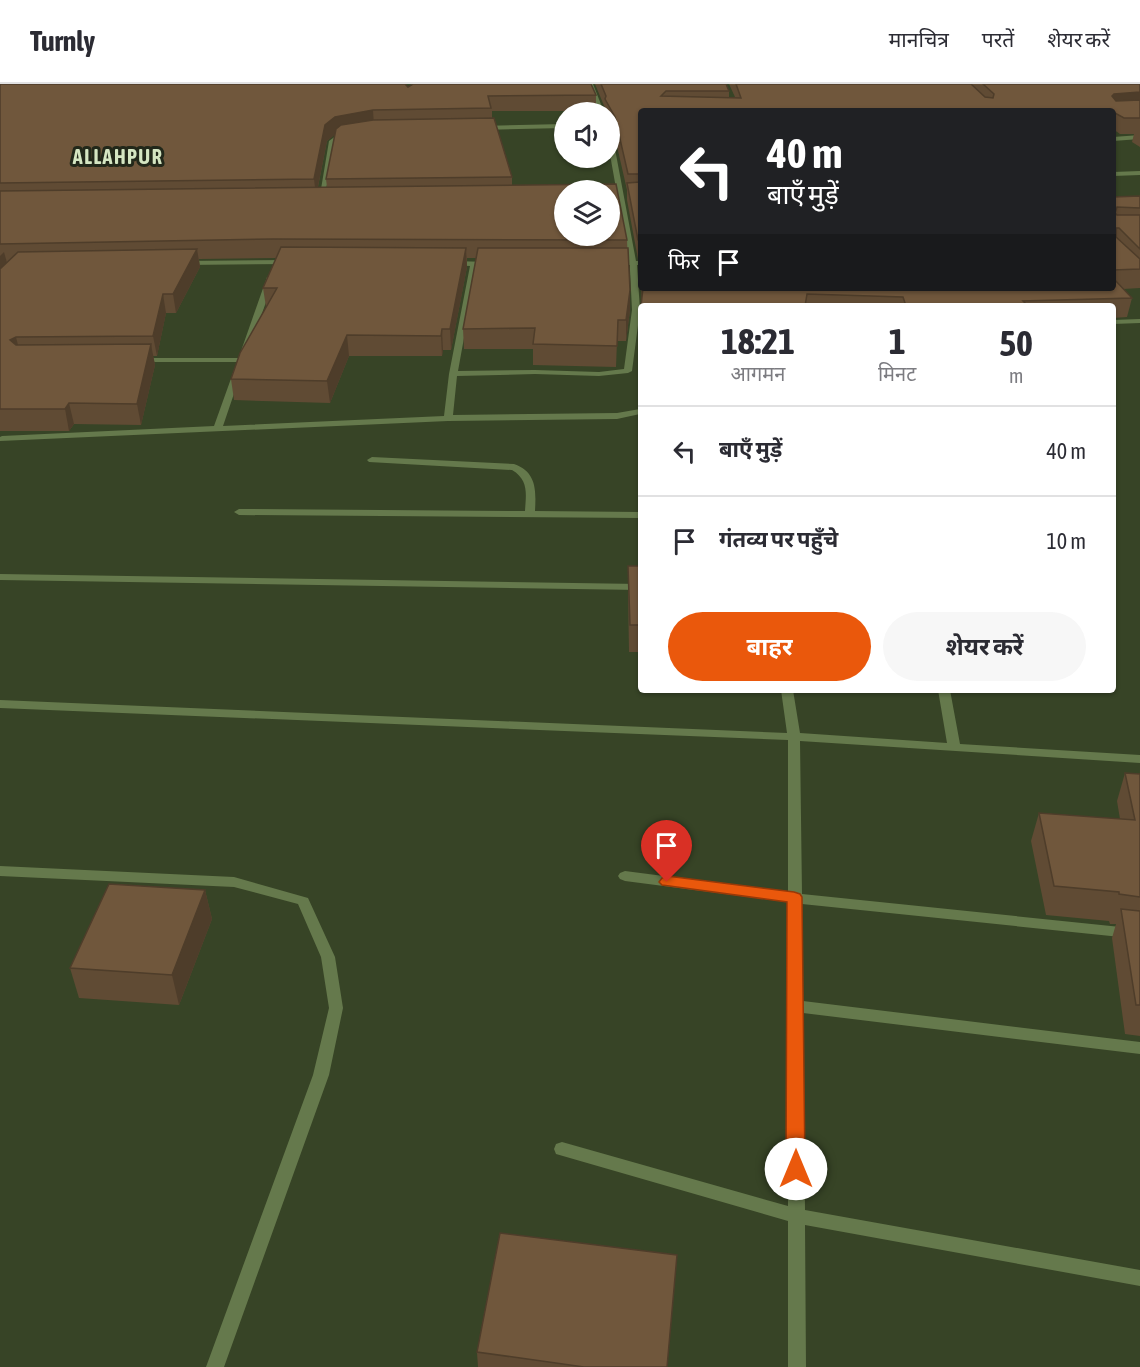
<!DOCTYPE html>
<html lang="hi">
<meta charset="utf-8">
<style>
:root{--surface:#fff;--page:#f7f7f7;--text:#2b2b33;--muted:#7c7c81;--line:#e1e1e2;--accent:#ea580c}
body{margin:0;font-family:"Asap Condensed","Noto Sans Devanagari",sans-serif;background:var(--page);color:var(--text);height:100vh;display:flex;flex-direction:column;font-size:22px;white-space:nowrap}
*{box-sizing:border-box;margin:0}
p{font-size:20px;color:var(--muted)}
.icon{flex:none;width:33px;height:33px;fill:none;stroke:currentColor;stroke-width:2;stroke-linecap:round;stroke-linejoin:round}
.map{position:relative;flex:1;overflow:hidden}
.details{position:absolute;left:638px;top:219px;width:478px;height:390px;display:flex;flex-direction:column;background:var(--surface);border-radius:6px;box-shadow:0 2px 4px #0004}
.details>*{flex:none}
.guide{position:absolute;left:638px;top:24px;width:478px;height:183px;border-radius:6px;box-shadow:0 2px 4px #0004;background:#202124;color:#fff;overflow:hidden}
.buttons{position:absolute;left:554px;top:18px;display:grid;gap:12px}
.buttons a{display:grid;place-items:center;width:66px;height:66px;border-radius:50%;background:var(--surface);box-shadow:0 2px 4px #0004;font-size:30px}
.pin{position:absolute;display:grid;place-items:center;width:51px;height:51px;color:#fff;margin:-62px -26px;border-radius:50% 50% 50% 0;rotate:-45deg;box-shadow:0 0 6px #0007}
.pin .icon{rotate:45deg}
.me{position:absolute;width:66px;margin:-33px;rotate:0deg;stroke-linejoin:round;filter:drop-shadow(0 0 4px #0008)}
.turn{display:flex;align-items:center;gap:21px;height:126px;padding:0 30px;font-size:27px}
.turn .icon{width:78px;height:78px;stroke-width:2.5}
.turn b{display:block;font-size:42px;line-height:51px}
.then{display:flex;align-items:center;height:57px;padding:0 30px;background:#0003;gap:12px;font-size:22px}
.eta{display:flex;justify-content:space-evenly;align-items:center;height:102px;text-align:center}
.eta b{font-size:36px;font-weight:700;line-height:42px}
.primary-button{display:flex;gap:12px;margin-top:auto;padding:12px 30px}
.primary-button a{flex:1;height:69px;border-radius:36px;background:var(--accent);color:#fff;font-size:24px;font-weight:700;line-height:69px;text-align:center}
.primary-button a+a{background:var(--page);color:var(--text)}
ul{padding:0;list-style:none}
li{display:flex;align-items:center;gap:18px;height:90px;padding:0 30px;border-top:2px solid var(--line)}
li div{flex:1}
li b{display:block;font-size:22px}
li em{font-style:normal}
header{display:flex;align-items:center;gap:36px;box-sizing:border-box;height:84px;padding:0 30px;background:var(--surface);border-bottom:2px solid var(--line)}
header strong{font-size:28px}
nav{display:flex;gap:33px;margin-inline-start:auto;font-size:21px}
.map>svg:first-child{display:block}
.lines{fill:none;stroke-linecap:round;stroke-linejoin:round}
.street{fill:#65794c;fill-rule:evenodd}
.wall{fill:#604b34;fill-rule:evenodd}
.shaded-wall{fill:#4e3d2a}
.building{fill:#70573c;stroke:#4e3d2a;stroke-width:1.5;fill-rule:evenodd}
.route{fill:#ea580c;stroke:#983908;stroke-width:1.5}
.labels{text-anchor:middle;stroke-width:6;stroke-linejoin:round;paint-order:stroke}
.far-district-label{font-size:20px;font-weight:bold;letter-spacing:1.5px;fill:#d5e6c2;stroke:#22281a}
</style>
<header>
<strong>Turnly</strong>
<nav><a>मानचित्र</a><a>परतें</a><a>शेयर करें</a></nav>
</header>
<div class="map">
<svg width="1140" height="1283" viewBox="0 0 1140 1283">
<rect width="100%" height="100%" fill="#374426"/>
<g class="lines">
<g class="street">
<polygon points="587,0 593,0 604,28 599,28"/>
<polygon points="564,40 564,44 481,46 478,44 481,42"/>
<polygon points="609,47 612,49 636,177 640,177 640,181 637,181 640,226 632,287 628,289 599,292 535,290 457,292 453,331 617,329 640,325 640,330 617,335 448,337 0,357 0,353 2,352 214,342 233,289 237,287 241,289 223,342 444,332 449,290 470,182 448,181 448,177 451,177 491,178 495,180 491,182 477,182 458,287 535,286 599,288 624,285 632,226 630,186 630,181 613,181 609,179 613,177 629,177 609,65"/>
<polygon points="347,48 349,51 335,58 324,116 319,117 329,57 337,51"/>
<polygon points="1140,51 1140,55 1113,57 1113,53"/>
<polygon points="1140,87 1140,91 1113,92 1113,88"/>
<polygon points="293,176 294,178 290,180 184,181 180,179 184,177"/>
<polygon points="267,193 274,195 249,267 242,269 241,267"/>
<polygon points="1140,235 1140,239 1113,240 1113,236"/>
<polygon points="136,274 242,274 246,276 242,278 136,278"/>
<path d="M 372,373 L 514,380 C 537,388 536,407 535,427 L 640,428 L 640,434 L 239,431 L 234,428 L 239,425 L 525,427 C 526,410 529,396 512,386 L 369,378 L 367,376 Z"/>
<polygon points="0,490 640,500 640,506 0,496"/>
<polygon points="781,606 793,606 800,649 947,659 938,606 950,606 960,660 1140,671 1140,679 800,657 802,810 1140,845 1140,855 802,820 803,917 1140,958 1140,970 803,929 805,1126 1140,1186 1140,1202 805,1141 806,1283 788,1283 788,1137 556,1070 554,1065 556,1060 562,1058 788,1122 788,818 625,797 620,795 618,792 620,789 625,787 788,808 788,656 0,624 0,616 787,649"/>
<polygon points="0,782 234,793 308,814 335,873 343,924 329,991 224,1283 206,1283 313,991 329,924 321,873 298,820 234,803 0,792"/>
</g>
</g>
<g class="wall">
<path d="M 0,0 L 406,1 L 408,3 L 596,11 L 596,27 L 492,27 L 492,34 L 512,93 L 512,101 L 627,156 L 630,226 L 626,257 L 617,257 L 616,283 L 533,281 L 533,265 L 464,265 L 463,245 L 476,174 L 467,174 L 467,183 L 451,266 L 443,266 L 442,272 L 349,272 L 330,319 L 234,316 L 231,295 L 266,223 L 263,204 L 277,174 L 199,175 L 200,183 L 176,229 L 166,229 L 157,272 L 153,272 L 155,281 L 141,341 L 74,340 L 69,347 L 0,347 ZM 335,50 L 326,95 L 327,103 L 318,103 L 327,57 Z"/>
<polygon points="595,0 726,0 729,7 729,13 735,13 729,0 1140,0 1140,63 1132,58 1134,50 1120,50 1113,45 1113,27 640,27 640,200 640,176 638,175 627,116 627,106 614,49 609,38 609,28 605,28 605,24"/>
<polygon points="1140,112 1140,204 1123,205 1132,214 1127,233 1113,234 1113,222 641,222 642,216 641,204 1113,204 1113,113"/>
<polygon points="640,224 640,256 638,256 639,236"/>
<polygon points="628,482 640,482 640,568 629,568 628,508"/>
<polygon points="1125,689 1140,690 1140,952 1125,950 1112,854 1116,840 1110,840 1109,837 1046,831 1031,757 1039,729 1120,735 1117,717"/>
<polygon points="205,806 212,835 179,921 79,914 70,884"/>
<polygon points="477,1268 667,1283 478,1283"/>
</g>
<g class="shaded-wall">
<polygon points="1140,8 1140,23 1111,25 1112,12 1114,10"/>
<polygon points="373,26 374,42 337,49 327,57 316,112 314,95 325,41 335,33"/>
<polygon points="466,164 467,183 451,266 450,245"/>
<polygon points="197,165 200,183 176,229 173,210"/>
<polygon points="4,168 9,186 0,196 0,172"/>
<polygon points="630,206 630,226 626,257 626,236"/>
<polygon points="163,210 166,229 157,272 153,252"/>
<polygon points="442,245 443,266 442,272 441,252"/>
<polygon points="347,251 349,272 330,319 327,297"/>
<polygon points="16,253 21,273 10,256"/>
<polygon points="151,260 155,281 141,341 137,320"/>
<polygon points="69,319 74,340 69,347 65,325"/>
<polygon points="205,806 212,835 179,921 172,891"/>
</g>
<g class="building">
<polygon points="0,0 405,0 408,3 413,0 591,0 596,11 488,12 491,24 373,26 335,33 325,41 314,95 0,99"/>
<polygon points="601,0 726,0 729,7 666,7 661,12 741,14 736,0 971,0 985,13 993,14 994,10 983,0 1140,0 1140,8 1114,10 1112,12 1116,17 1140,16 1140,34 1124,34 1115,29 1113,29 1113,27 640,27 640,90 628,90 615,33 605,15 606,12"/>
<polygon points="494,34 512,93 326,95 336,45 341,41 373,36"/>
<polygon points="640,98 640,157 638,156 627,99"/>
<path d="M 616,100 L 627,156 L 273,155 L 0,160 L 0,107 ZM 564,106 L 609,106 L 609,152 L 564,152 Z"/>
<polygon points="1140,112 1140,124 1117,123 1115,129 1117,131 1140,131 1140,165 1119,144 1116,144 1116,153 1140,175 1140,185 1113,186 1113,113"/>
<polygon points="281,163 466,164 450,245 442,245 441,252 347,251 327,297 231,295 240,269 277,204 263,204"/>
<polygon points="478,164 628,164 630,206 626,236 618,236 617,262 533,260 535,244 463,245"/>
<polygon points="197,165 173,210 163,210 153,252 16,253 10,256 16,261 151,260 137,320 69,319 65,325 0,325 0,185 18,168"/>
<polygon points="1113,194 1132,214 1023,217 1028,222 906,222 903,213 807,210 805,222 641,222 643,204 1113,204"/>
<polygon points="628,482 640,482 640,541 630,541"/>
<polygon points="1125,689 1140,690 1140,813 1119,810 1119,808 1054,802 1039,729 1135,736"/>
<polygon points="109,800 205,806 172,891 70,884"/>
<polygon points="1121,825 1140,827 1140,921 1136,921"/>
<polygon points="500,1149 677,1171 667,1283 584,1283 477,1268"/>
</g>
<polygon class="route" points="667,792 794,808 800,810 802,813 805,1085 802,1091 796,1093 789,1091 786,1085 787,818 662,801 659,798 662,794"/>
<g class="labels">
<g class="far-district-label">
<text x="118" y="80">ALLAHPUR</text>
</g>
</g>
</svg>
<div class="buttons">
<a><svg class="icon" aria-label="sound" viewBox="0 0 24 24"><path d="M4 9h4l5-4v14l-5-4H4zM17 9q2 3 0 6"/></svg></a>
<a><svg class="icon" aria-label="layers" viewBox="0 0 24 24"><path d="M12 4l9 5-9 5-9-5zM3 14l9 5 9-5"/></svg></a>
</div>
<div class="pin" style="left:667px;top:798px;background:#d93025"><svg class="icon" aria-label="arrive" viewBox="0 0 24 24"><path d="M6 21V4h12l-3 4 3 4H6"/></svg></div>
<svg class="me" style="left:796px;top:1085px" viewBox="-20 -20 40 40"><circle r="19" fill="#fff"/><path d="M0-13L10 11 0 6-10 11z" fill="#ea580c"/></svg>
<div class="guide">
<div class="turn"><svg class="icon" aria-label="left" viewBox="0 0 24 24"><path d="M17 20v-9H6M10 6l-5 5 5 5"/></svg><div><b>40 m</b>बाएँ मुड़ें</div></div>
<div class="then">फिर<svg class="icon" aria-label="arrive" viewBox="0 0 24 24"><path d="M6 21V4h12l-3 4 3 4H6"/></svg></div>
</div>
<section class="details">
<div class="eta">
<div><b>18:21</b><p>आगमन</p></div>
<div><b>1</b><p>मिनट</p></div>
<div><b>50</b><p>m</p></div>
</div>
<ul>
<li><svg class="icon" aria-label="left" viewBox="0 0 24 24"><path d="M17 20v-9H6M10 6l-5 5 5 5"/></svg><div><b>बाएँ मुड़ें</b></div><em>40 m</em></li>
<li><svg class="icon" aria-label="arrive" viewBox="0 0 24 24"><path d="M6 21V4h12l-3 4 3 4H6"/></svg><div><b>गंतव्य पर पहुँचे</b></div><em>10 m</em></li>
</ul>
<div class="primary-button"><a>बाहर</a><a>शेयर करें</a></div>
</section>
</div>
